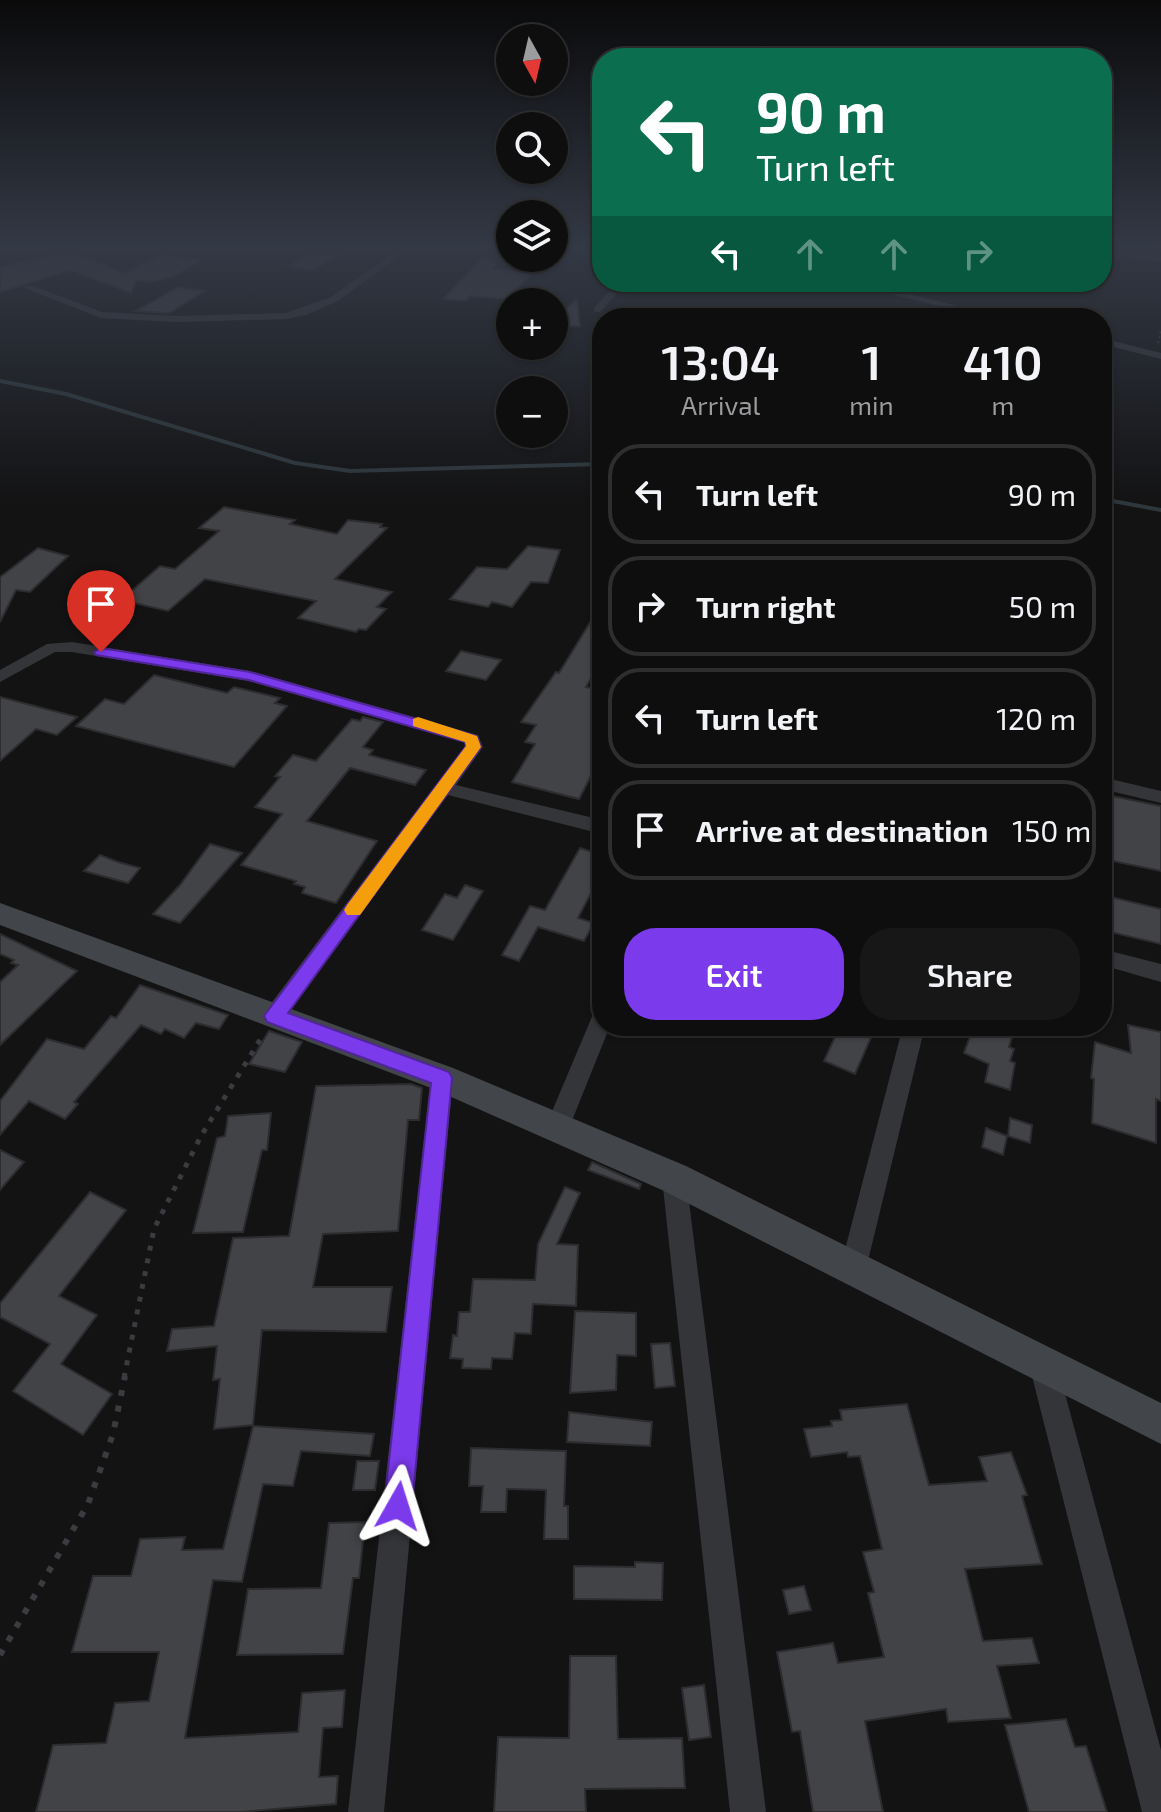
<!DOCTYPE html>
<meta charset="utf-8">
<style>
:root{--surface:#0e0e0f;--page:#171718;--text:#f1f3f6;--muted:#9b9c9e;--line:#2e2e2f;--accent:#7c3aed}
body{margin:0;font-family:"Exo 2",sans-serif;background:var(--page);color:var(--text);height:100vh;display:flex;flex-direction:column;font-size:30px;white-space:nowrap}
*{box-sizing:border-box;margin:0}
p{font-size:26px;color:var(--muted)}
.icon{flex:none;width:44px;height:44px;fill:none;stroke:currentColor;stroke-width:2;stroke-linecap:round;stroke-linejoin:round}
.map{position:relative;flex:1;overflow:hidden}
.panel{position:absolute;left:592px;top:308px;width:520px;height:728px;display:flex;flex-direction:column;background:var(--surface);border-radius:32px;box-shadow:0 2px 6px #0004,0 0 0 2px var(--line)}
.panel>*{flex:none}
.hud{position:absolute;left:592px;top:48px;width:520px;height:244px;border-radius:32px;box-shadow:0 2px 6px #0004,0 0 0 2px var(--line);background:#0b6e4f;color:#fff;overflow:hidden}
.needle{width:52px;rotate:172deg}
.controls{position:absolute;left:496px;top:24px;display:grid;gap:16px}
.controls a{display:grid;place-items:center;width:72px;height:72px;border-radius:50%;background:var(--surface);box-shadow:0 2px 6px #0004,0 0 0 2px var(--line);font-size:40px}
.pin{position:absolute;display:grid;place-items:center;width:68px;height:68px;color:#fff;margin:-82px -34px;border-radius:50% 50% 50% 0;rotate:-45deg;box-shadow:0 0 8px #0007}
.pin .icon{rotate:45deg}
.me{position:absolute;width:88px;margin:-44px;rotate:6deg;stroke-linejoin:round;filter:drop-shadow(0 0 6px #0008)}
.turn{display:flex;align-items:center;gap:28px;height:168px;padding:0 32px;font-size:36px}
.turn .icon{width:104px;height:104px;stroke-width:2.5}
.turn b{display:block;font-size:56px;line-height:68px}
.lanes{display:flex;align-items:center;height:76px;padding:0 32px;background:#0003;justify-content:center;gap:40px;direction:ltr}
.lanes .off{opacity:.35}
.eta{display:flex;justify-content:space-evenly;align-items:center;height:136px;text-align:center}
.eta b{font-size:48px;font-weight:600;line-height:56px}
.primary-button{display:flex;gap:16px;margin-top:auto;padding:16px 32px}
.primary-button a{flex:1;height:92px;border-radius:32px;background:var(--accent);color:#fff;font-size:32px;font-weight:600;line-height:92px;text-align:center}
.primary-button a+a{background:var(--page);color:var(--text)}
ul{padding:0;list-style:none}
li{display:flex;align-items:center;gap:24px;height:100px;margin:0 16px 12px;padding:0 16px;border:4px solid var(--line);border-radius:32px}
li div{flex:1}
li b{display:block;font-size:30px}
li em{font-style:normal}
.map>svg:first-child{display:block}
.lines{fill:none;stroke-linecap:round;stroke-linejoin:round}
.stream-far1{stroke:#2d373c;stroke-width:3}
.stream{stroke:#2d373c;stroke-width:4}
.building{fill:#424347;stroke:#2d2d30;stroke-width:2}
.path-far2{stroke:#3a3c40;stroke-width:2;stroke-dasharray:2 3;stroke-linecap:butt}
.path-far1{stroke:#3a3c40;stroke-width:5;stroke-dasharray:5 8;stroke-linecap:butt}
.path{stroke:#3a3c40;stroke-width:6;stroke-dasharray:6 10;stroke-linecap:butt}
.street{fill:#343539;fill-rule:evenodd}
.secondary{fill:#424549;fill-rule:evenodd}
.route{fill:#7c3aed;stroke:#51269a;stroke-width:2}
.slow{fill:#f59e0b}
</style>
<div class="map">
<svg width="1161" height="1812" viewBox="0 0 1161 1812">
<rect width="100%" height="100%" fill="#131314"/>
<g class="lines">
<polyline class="stream-far1" points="0,381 6,382"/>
<g class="stream">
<polyline points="0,381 66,394 295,463 350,471 602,464"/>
<polyline points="1102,499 1161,510"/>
</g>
</g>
<g class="building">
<polygon points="70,251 124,273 161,255 202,260 174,276 152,282 136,280 131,293 71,270 0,292 0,267"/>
<polygon points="312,251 339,254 314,270 286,267"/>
<polygon points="485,255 496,264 493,269 533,273 505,299 470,296 466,301 443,299"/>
<polygon points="178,287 205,291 169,313 136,311"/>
<polygon points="577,299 580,326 554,327 554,319"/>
<polygon points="224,507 295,520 290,524 337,534 348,520 382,524 380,527 387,528 335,579 392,592 377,607 386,609 366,630 359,629 356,632 298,618 316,601 205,579 168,611 121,600 160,566 175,569 219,531 199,528"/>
<polygon points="528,546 560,550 548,583 531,582 512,607 492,602 488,607 450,599 477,567 507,569"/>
<polygon points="38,548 68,556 30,592 16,590 0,622 0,577"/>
<polygon points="602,603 602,659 586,687 602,690 602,777 592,774 579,799 512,782 535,744 525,742 536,725 521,722 556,672 559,673"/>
<polygon points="461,651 501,660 486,680 446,671"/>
<polygon points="154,675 227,693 234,687 280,698 275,703 287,706 234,767 76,726 105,699 124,704"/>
<polygon points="0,697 77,717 57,735 36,729 0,761"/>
<polygon points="363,717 383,722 363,747 373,750 369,755 426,770 415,785 350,768 307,821 377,841 336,903 302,893 305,887 294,884 296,881 241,865 282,814 255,807 280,777 275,776 293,755 316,761 352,719 360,721"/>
<polygon points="1102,794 1161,806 1161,871 1103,859"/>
<polygon points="210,844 242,853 180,923 153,914 180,885"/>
<polygon points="580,848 602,855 602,872 578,918 594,923 584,941 538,927 519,961 502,955 530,906 545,910"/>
<polygon points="100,855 118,862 140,868 128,883 84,871"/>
<polygon points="465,885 483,891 453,940 422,930 445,894 457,898"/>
<polygon points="1102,895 1161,909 1161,944 1102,930"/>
<polygon points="0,934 77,971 0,1045 0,982 18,965 11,963 14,960 0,954"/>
<polygon points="140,985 228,1015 219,1029 196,1023 184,1038 165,1029 161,1034 141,1025 74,1102 78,1104 65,1119 29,1101 0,1135 0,1101 47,1039 84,1049 111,1016 116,1018"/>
<polygon points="1128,1025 1161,1032 1161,1101 1156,1099 1156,1143 1092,1123 1094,1079 1091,1078 1095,1042 1131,1053"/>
<polygon points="840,1026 876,1026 855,1074 824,1061"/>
<polygon points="981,1026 1004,1026 1014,1030 1009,1047 1014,1049 1010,1061 1015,1063 1010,1090 985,1082 989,1064 964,1053 972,1031 978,1034"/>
<polygon points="269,1031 302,1042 285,1072 249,1064"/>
<polygon points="411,1084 422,1088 419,1120 408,1120 398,1231 323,1234 313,1287 392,1287 386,1332 262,1330 253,1425 214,1429 220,1379 213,1380 217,1346 167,1351 172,1329 214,1326 233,1238 289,1236 316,1086"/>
<polygon points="271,1113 267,1150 262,1150 243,1232 193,1233 217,1138 225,1136 228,1116"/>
<polygon points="1010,1118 1032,1125 1030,1143 1008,1136"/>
<polygon points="986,1128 1007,1136 1003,1155 982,1147"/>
<polygon points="0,1150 24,1162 0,1190"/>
<polygon points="592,1162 641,1184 639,1189 588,1170"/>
<polygon points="565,1187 580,1193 557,1244 578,1245 576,1306 533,1304 531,1334 515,1333 512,1359 492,1358 491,1369 462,1368 463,1359 450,1358 453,1335 457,1336 459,1312 470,1312 473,1279 535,1280 538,1244"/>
<polygon points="90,1192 126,1210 59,1296 97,1315 61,1364 112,1394 83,1435 13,1391 50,1344 0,1317 0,1303"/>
<polygon points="575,1311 636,1313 636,1356 617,1355 616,1390 570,1393"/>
<polygon points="670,1343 675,1386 655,1388 651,1344"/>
<polygon points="907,1404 929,1485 987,1481 979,1457 1011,1452 1027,1495 1022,1496 1042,1564 965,1569 983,1641 1032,1638 1039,1663 997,1666 1011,1718 948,1722 946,1709 865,1721 883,1812 813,1812 800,1731 792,1732 777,1652 833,1643 838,1663 884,1657 868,1593 874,1592 863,1552 882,1549 860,1456 848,1457 847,1452 811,1457 804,1429 832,1426 831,1421 842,1420 840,1410"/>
<polygon points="569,1412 652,1422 650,1446 567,1442"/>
<polygon points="253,1426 374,1434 370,1456 301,1451 293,1486 263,1484 242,1582 213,1580 185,1738 298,1732 302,1693 345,1690 342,1727 323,1728 319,1777 338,1776 336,1804 240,1812 36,1812 53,1745 106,1743 115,1703 149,1701 159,1652 72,1652 93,1576 131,1576 140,1539 185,1537 182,1550 223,1549"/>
<polygon points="471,1448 566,1451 564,1506 568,1506 568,1539 544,1539 546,1490 507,1489 506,1512 481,1512 483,1486 469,1486"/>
<polygon points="357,1461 379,1461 375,1490 353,1490"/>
<polygon points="365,1522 359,1578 353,1578 343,1654 237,1655 248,1589 321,1588 329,1523"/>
<polygon points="635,1562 663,1563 662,1600 574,1599 574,1566 635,1567"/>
<polygon points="804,1586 811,1610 789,1614 783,1590"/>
<polygon points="570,1656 616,1656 618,1739 682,1738 685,1788 585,1789 586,1812 494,1812 498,1737 569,1738"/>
<polygon points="704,1685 711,1737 689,1740 682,1688"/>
<polygon points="1066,1719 1075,1747 1086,1746 1107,1812 1029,1812 1005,1725"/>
</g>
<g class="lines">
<polyline class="path-far2" points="1158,343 1161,330"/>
<polyline class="path-far1" points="124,1378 154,1229 201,1136 263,1035"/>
<polyline class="path" points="0,1655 88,1504 113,1434 125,1376"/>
<g class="street">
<polygon points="400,248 410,248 338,301 306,315 286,319 177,322 101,318 22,287 30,285 102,312 177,316 286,313 331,297"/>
<polygon points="1102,249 1161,256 1161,262 1102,255"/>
<polygon points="618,282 628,282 600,312 594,312 594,308"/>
<polygon points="842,282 859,282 1007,318 989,318"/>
<polygon points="1102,338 1161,353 1161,359 1102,344"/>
<polygon points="72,642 250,671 478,735 483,747 456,785 602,820 602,834 448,795 282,1022 274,1025 266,1022 263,1016 266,1010 465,746 464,742 248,681 72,652 55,652 0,682 0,670 47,644"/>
<polygon points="1102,777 1161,791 1161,803 1102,789"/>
<polygon points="1102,949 1161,964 1161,982 1102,965"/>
<polygon points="602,1010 602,1026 610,1026 569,1128 565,1136 557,1139 549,1136 545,1128 591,1019 594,1012"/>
<polygon points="903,1026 925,1026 866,1269 862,1278 853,1282 844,1278 840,1269"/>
<polygon points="442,1068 450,1071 453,1078 384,1812 348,1812 431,1078 434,1071"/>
<polygon points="674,1166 683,1170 686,1178 766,1812 730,1812 662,1178 665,1170"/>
<polygon points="1043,1350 1053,1354 1057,1364 1161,1750 1161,1812 1142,1812 1029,1364 1033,1354"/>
</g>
<polygon class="secondary" points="0,903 453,1068 686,1166 1161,1403 1161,1444 662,1190 431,1088 0,925"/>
</g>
<linearGradient id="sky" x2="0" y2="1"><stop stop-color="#0a0a0b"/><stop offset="0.49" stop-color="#333945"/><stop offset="1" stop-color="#333945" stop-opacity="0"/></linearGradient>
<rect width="1161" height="502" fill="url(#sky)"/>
<polygon class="route" points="101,648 250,672 477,736 481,747 479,750 288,1013 449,1072 452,1078 412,1506 408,1516 398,1520 388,1516 384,1506 431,1083 267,1022 264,1016 466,746 465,742 249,680 96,655 94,652"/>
<polygon class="slow" points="418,717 477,736 481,747 360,915 347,915 344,910 347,905 466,746 465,742 413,726 413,719"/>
</svg>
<div class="controls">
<a><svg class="needle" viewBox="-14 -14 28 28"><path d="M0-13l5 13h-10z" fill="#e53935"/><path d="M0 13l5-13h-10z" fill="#9b9c9e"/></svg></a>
<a><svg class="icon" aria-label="search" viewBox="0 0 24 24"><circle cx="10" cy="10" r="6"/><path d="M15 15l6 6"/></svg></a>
<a><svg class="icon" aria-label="layers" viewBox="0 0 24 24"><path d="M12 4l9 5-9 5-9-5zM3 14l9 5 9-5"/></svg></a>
<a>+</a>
<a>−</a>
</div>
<div class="pin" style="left:101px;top:652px;background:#d93025"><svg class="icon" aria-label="arrive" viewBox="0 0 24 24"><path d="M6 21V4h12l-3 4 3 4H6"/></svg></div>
<svg class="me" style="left:398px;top:1506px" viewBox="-20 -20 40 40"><path d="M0-17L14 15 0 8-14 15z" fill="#7c3aed" stroke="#fff" stroke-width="4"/></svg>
<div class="hud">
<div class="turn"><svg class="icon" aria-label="left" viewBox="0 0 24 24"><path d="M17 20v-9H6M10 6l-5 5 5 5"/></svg><div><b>90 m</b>Turn left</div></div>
<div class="lanes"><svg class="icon" aria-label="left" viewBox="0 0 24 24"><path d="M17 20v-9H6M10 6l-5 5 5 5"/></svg><svg class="icon off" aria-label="ahead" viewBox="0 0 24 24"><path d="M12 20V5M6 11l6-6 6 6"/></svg><svg class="icon off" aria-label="ahead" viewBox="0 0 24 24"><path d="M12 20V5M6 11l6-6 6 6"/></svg><svg class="icon off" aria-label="right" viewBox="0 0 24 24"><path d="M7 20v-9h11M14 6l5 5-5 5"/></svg></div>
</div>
<section class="panel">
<div class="eta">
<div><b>13:04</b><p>Arrival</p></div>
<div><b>1</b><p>min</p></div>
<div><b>410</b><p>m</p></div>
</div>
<ul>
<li><svg class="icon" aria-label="left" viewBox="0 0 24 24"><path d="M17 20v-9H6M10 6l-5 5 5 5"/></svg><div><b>Turn left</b></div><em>90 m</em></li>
<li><svg class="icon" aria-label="right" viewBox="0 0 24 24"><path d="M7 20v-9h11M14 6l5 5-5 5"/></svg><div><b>Turn right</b></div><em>50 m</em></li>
<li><svg class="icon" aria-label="left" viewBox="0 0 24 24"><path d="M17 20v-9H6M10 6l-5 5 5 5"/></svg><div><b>Turn left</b></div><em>120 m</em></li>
<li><svg class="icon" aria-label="arrive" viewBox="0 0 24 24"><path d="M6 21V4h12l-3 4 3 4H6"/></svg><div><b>Arrive at destination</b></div><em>150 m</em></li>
</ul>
<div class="primary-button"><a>Exit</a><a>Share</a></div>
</section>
</div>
